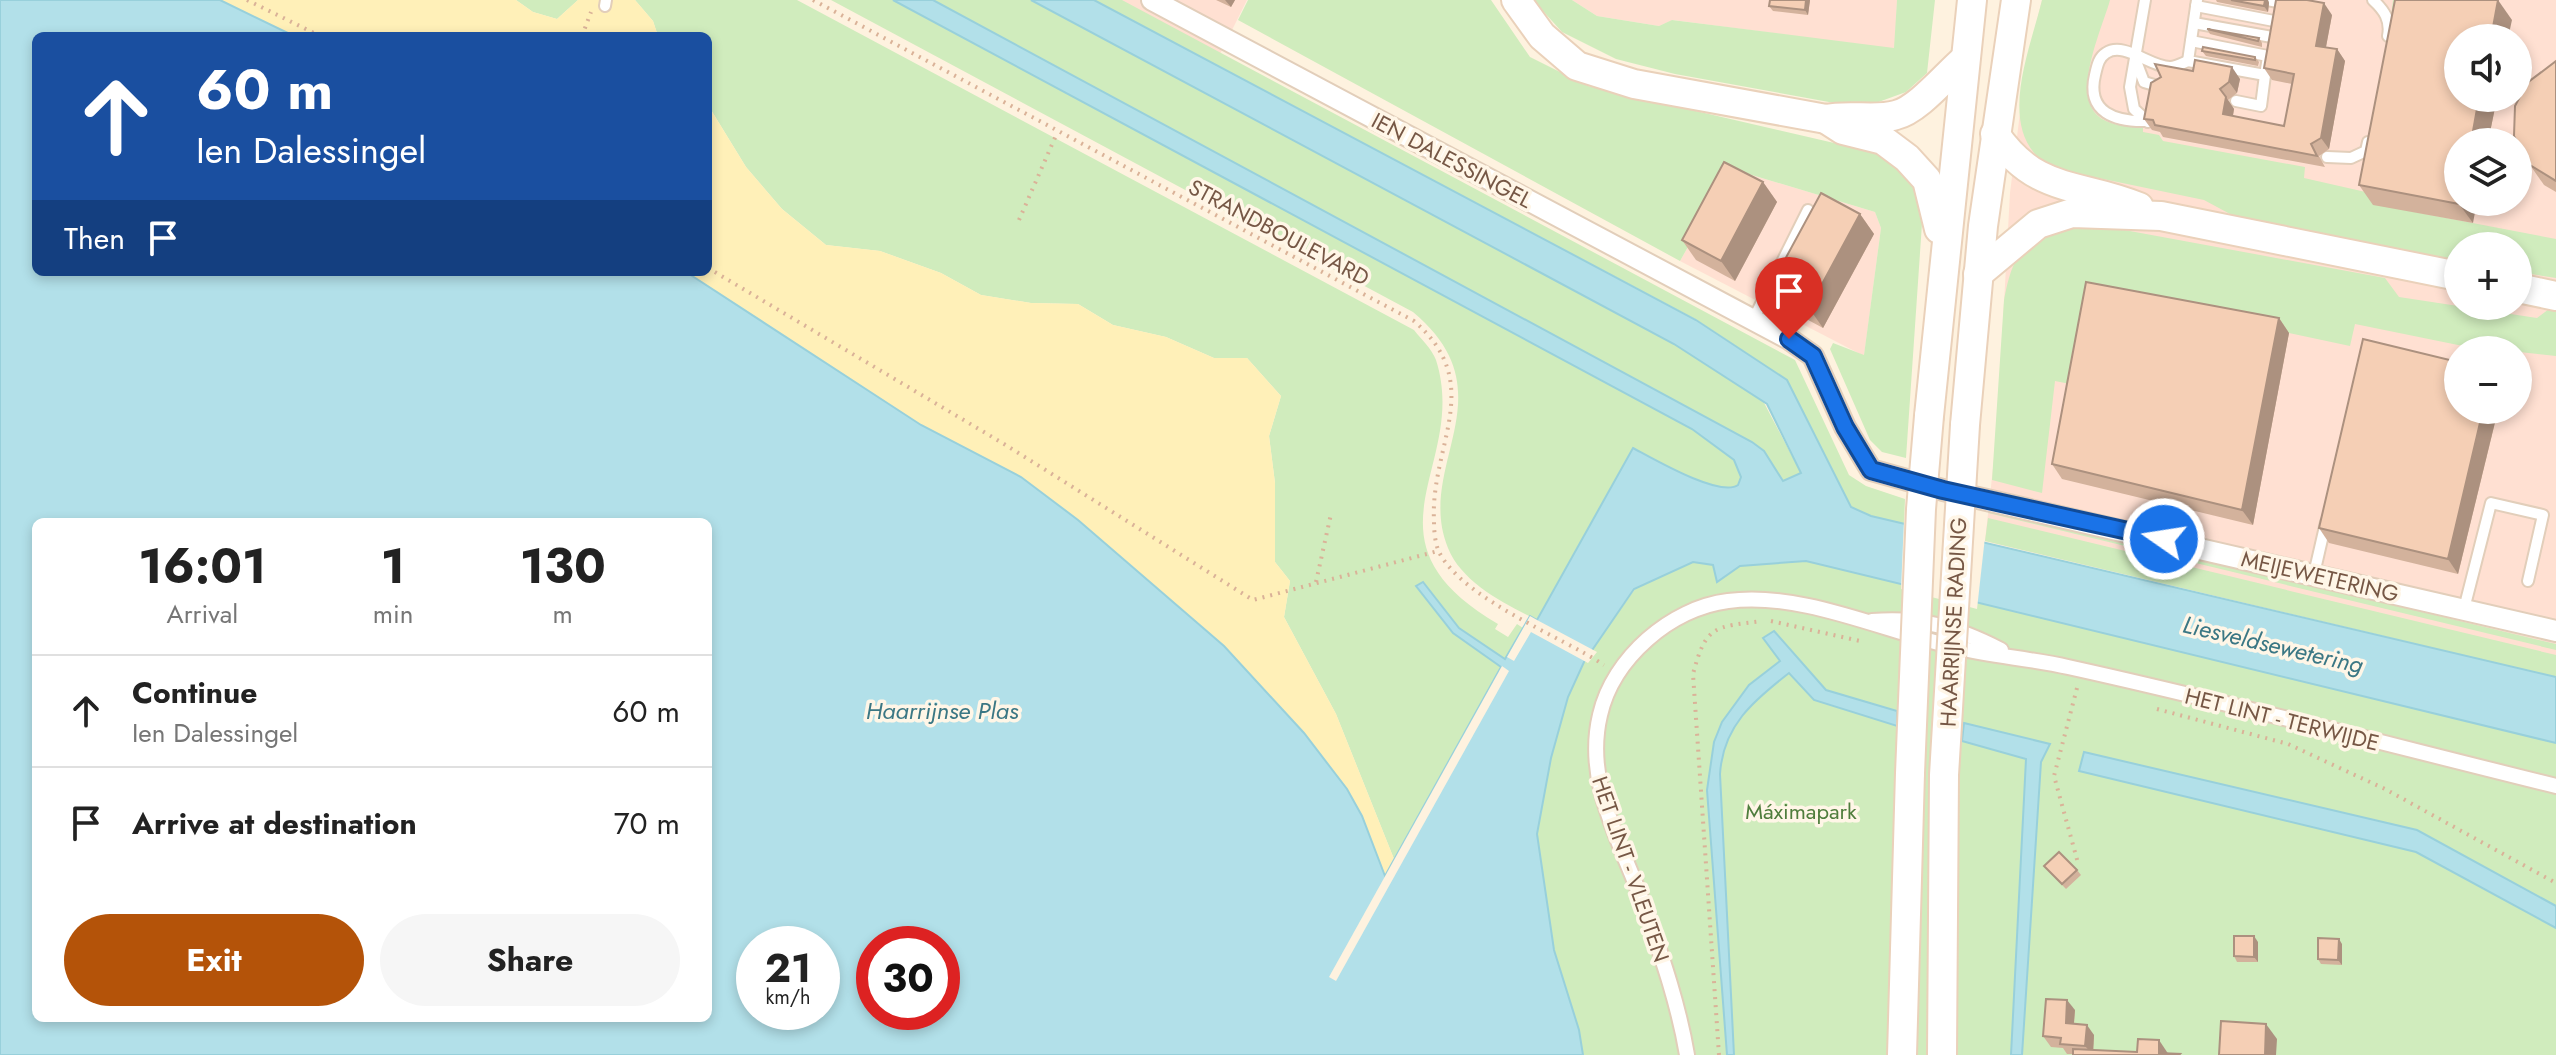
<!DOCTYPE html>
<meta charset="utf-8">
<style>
:root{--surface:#fff;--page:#f6f6f6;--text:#222;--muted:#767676;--line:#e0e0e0;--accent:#b45309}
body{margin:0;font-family:Jost,sans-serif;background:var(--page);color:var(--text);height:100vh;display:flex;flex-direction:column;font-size:30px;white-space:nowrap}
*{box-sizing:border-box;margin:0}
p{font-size:26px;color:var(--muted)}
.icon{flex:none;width:44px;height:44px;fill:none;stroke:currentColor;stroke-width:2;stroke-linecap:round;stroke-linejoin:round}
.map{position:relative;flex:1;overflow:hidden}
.side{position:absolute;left:32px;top:518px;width:680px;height:504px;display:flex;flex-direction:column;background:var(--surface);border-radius:12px;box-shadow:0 4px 12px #0003}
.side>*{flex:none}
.banner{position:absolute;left:32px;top:32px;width:680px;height:244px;border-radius:12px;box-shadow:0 4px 12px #0003;background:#1a4fa0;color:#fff;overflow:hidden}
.tools{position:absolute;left:2444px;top:24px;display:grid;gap:16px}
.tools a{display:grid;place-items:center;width:88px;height:88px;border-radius:50%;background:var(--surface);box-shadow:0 4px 12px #0003;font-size:40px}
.speed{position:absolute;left:736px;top:926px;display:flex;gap:16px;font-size:40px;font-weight:700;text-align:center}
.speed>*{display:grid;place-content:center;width:104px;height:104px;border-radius:50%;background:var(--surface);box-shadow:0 4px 12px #0003;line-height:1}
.speed small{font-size:20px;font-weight:400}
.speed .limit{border:12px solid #d22;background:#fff;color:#111}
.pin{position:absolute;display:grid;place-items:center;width:68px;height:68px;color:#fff;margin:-82px -34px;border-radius:50% 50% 50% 0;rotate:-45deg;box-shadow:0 0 8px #0007}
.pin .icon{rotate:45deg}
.me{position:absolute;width:88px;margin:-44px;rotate:283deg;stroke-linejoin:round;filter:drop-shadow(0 0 6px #0008)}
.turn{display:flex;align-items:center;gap:28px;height:168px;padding:0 32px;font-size:36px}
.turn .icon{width:104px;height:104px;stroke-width:2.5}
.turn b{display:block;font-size:56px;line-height:68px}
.then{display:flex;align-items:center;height:76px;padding:0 32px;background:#0003;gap:16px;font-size:30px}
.eta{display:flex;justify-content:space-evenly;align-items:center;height:136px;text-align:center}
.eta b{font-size:48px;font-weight:700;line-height:56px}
.button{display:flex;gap:16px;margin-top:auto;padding:16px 32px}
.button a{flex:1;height:92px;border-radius:48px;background:var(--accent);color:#fff;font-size:32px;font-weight:700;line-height:92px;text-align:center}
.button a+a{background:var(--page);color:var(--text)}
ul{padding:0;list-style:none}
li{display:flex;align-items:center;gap:24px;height:112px;padding:0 32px;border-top:2px solid var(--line)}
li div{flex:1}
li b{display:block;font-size:30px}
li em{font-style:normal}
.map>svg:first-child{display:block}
.commercial{fill:#ffe0d2;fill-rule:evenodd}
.green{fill:#d0ecbd}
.sand{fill:#fff0b8}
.water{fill:#b2e0e9;stroke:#98d0db;stroke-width:2;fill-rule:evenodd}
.pier{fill:#fef2df}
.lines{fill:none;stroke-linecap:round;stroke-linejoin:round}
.service-casing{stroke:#e2ceba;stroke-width:14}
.pedestrian-casing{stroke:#e2ceba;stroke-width:18}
.minor-casing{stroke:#e2ceba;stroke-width:24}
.secondary-casing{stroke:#ead1ba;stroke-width:32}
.path{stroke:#dab298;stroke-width:4;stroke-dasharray:2 6;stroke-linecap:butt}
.service{stroke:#fff;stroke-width:10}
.pedestrian{stroke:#fff;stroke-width:14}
.minor{stroke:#fff;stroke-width:20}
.secondary{stroke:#fff;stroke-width:28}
.secondary-bridge-casing{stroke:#ead1ba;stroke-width:32;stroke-linecap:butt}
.secondary-bridge{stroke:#fff;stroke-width:28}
.wall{fill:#d3b29c}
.shaded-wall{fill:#ac917f}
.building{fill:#f5cfb5;stroke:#ac917f;stroke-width:2}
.route-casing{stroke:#114b97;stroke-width:20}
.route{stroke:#1a73e8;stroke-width:14}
.labels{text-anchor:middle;stroke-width:7;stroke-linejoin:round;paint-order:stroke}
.street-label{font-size:22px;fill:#765745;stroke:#fff6e7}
.park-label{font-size:22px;fill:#4f7d3c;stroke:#fff6e7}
.water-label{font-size:24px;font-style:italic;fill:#3b7784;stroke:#fff6e7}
</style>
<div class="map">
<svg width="2556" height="1055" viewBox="0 0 2556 1055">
<rect width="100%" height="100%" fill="#fef2df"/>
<g class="commercial">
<polygon points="1094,0 1247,0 1215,64"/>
<polygon points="1572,0 1897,0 1895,49 1673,20 1659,26 1597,16"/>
<path d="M 2042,0 L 2556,0 L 2556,676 L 1985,541 L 1997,432 L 2010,193 L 2026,65 ZM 2458,38 L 2518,38 L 2518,98 L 2458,98 ZM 2458,142 L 2518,142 L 2518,202 L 2458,202 ZM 2458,246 L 2518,246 L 2518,306 L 2458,306 ZM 2458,350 L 2518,350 L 2518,410 L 2458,410 Z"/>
<polygon points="1732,169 1875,212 1881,228 1864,356 1680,261"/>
</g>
<g class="green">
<polygon points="516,0 578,0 557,19 533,12"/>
<path d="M 635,0 L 797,0 L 1414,330 C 1421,339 1432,349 1436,360 C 1470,466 1352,538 1498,624 L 1495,629 L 1508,637 L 1517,624 L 1523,628 L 1505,660 L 1459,628 L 1424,583 L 1417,586 L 1453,633 L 1502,666 L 1394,859 L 1336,714 L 1284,617 L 1290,581 L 1275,562 L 1275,483 L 1269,436 L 1281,396 L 1247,358 L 1214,358 L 1166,337 L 1113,325 L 1078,304 L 1031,303 L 981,295 L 941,273 L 880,251 L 826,245 L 782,209 L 746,167 L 708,105 L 708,36 L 658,36 L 653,21 Z"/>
<path d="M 831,0 L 893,0 L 1692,429 L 1734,460 L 1741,477 L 1738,485 C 1720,498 1652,458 1633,448 L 1537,620 C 1505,604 1462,583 1448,548 C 1414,465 1511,394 1413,312 Z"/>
<polygon points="933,0 1031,0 1525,263 1674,344 1762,399 1801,473 1783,481 1764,451 1752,442"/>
<polygon points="1094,0 1122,0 1795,360 1849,475 1866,486 1905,499 1904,524 1871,516 1851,507 1787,380 1697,320"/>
<polygon points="1248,0 1491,0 1530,57 1588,86 1886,155 1908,176 1923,209 1906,458 1882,452 1870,440 1830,349 1833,343 1864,355 1881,228 1875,212 1732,169 1680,261 1238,20"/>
<polygon points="1533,0 1572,0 1597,16 1659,26 1672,20 1894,48 1897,0 1935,0 1927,73 1906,92 1862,108 1675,74 1616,59 1562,32"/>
<path d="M 2042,0 L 2110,0 C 2102,30 2066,104 2106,121 C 2117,126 2131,126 2143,128 L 2143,132 L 2159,135 L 2163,141 L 2305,167 L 2304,178 L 2370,193 L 2393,0 L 2412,0 L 2373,204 L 2556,239 L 2556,278 L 2518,272 L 2518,246 L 2458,246 L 2458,261 L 2243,221 L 2204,200 L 2055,169 C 1992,137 2029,54 2042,0 Z"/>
<path d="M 2064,223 L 2108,227 L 2385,278 L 2399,297 L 2537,318 L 2549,309 L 2556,310 L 2556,356 L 2458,345 L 2355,324 L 2350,346 L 2289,333 L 2080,386 L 2055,381 L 2042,493 L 1992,480 L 2004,300 C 2014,248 2022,250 2064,223 Z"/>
<polygon points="1989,508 2556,644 2556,650 1988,513"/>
<polygon points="1988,518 2556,655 2556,677 1985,541"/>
<polygon points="1806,561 2556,743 2556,1055 1583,1055 1579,1030 1554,950 1537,833 1551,758 1568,697 1584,661 1635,589 1693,562 1713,565 1717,582 1740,566"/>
</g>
<g class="sand">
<polygon points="220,0 516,0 533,12 557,19 578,0 635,0 653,21 658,36 294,36"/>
<polygon points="708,105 746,167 782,209 826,245 880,251 941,273 981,295 1031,303 1078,304 1113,325 1166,337 1214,358 1247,358 1281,396 1269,436 1275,483 1275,562 1290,581 1284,617 1336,714 1394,859 1385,877 1362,816 1224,646 1078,520 1021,477 921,425 686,272 708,272"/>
</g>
<g class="water">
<path d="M 0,0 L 220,0 L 294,36 L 36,36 L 36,272 L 686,272 L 921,425 L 1021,477 L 1078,520 L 1224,646 L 1304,733 L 1347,789 L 1362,816 L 1385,876 L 1501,667 L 1453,633 L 1416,586 L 1423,582 L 1459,628 L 1505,659 L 1530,616 L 1537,620 L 1633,448 C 1652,458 1720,498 1738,485 L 1741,477 L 1734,460 L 1692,429 L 893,0 L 933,0 L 1752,442 L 1764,451 L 1783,481 L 1801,473 L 1767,404 L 1674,344 L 1031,0 L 1094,0 L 1696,320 L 1787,380 L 1851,507 L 1871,516 L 2556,677 L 2556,743 L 1806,561 L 1740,566 L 1717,582 L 1713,565 L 1693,562 L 1634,589 L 1584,662 L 1568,697 L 1551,758 L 1537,834 L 1554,950 L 1579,1030 L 1583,1055 L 0,1055 ZM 36,522 L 708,522 L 708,1018 L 36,1018 ZM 754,944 L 822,944 L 822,1012 L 754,1012 ZM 874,944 L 942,944 L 942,1012 L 874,1012 Z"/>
<path d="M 1774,631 L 1826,690 L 1897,711 L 1897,726 L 1814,700 L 1789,673 C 1753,701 1723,726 1720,774 L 1734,1055 L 1727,1055 L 1707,790 L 1714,742 L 1722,722 L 1749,685 L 1780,661 L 1763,638 Z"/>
<polygon points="1964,723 2050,744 2041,762 2022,1055 2011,1055 2026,759 1962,741"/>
<polygon points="2084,752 2417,830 2556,906 2556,928 2416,852 2079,771"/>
</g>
<g class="pier">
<polygon points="1904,520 1985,537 1977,609 1901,589"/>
<polygon points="1530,616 1537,620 1597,652 1588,663 1531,632 1514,661 1507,657"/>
<polygon points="1502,666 1509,671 1336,981 1329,977"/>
</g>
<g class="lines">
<defs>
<g id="service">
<polyline points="2145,0 2130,87 2134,109 2148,122"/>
<polyline points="2197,0 2188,61 2265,75 2268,57"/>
<polyline points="2267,0 2278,2"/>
<path d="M 2373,0 C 2384,10 2391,20 2388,36"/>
<polyline points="605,6 606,0"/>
<polyline points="2196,6 2274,21"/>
<polyline points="2194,23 2272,37"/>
<polyline points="2191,41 2268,56"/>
<polyline points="2136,61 2144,82 2161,87"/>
<polyline points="2236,101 2261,106 2265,75"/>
<path d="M 2147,121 C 2116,122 2086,113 2095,75 C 2097,67 2098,58 2106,53 C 2124,41 2150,67 2170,67 C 2176,67 2183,63 2188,61"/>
<polyline points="2327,157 2351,158 2366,151 2368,142"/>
<polyline points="1753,320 1808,210"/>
<polyline points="2314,574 2326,522"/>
<polyline points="2464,609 2491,503 2543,515 2528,581"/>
</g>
<g id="pedestrian">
<path d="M 1872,621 C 1922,617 1956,627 2001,650"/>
<path d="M 1687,1055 C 1679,1007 1663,960 1647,914 C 1625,849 1583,786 1600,715 C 1613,658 1671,608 1728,601 C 1802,591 1886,632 1958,648 C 1994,656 2032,659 2068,667 C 2232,703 2394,746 2556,786"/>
</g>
<polyline id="minor" points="1152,0 1789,339 1813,356 1845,427 1871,470 1943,490 2556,631"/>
<g id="secondary">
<path d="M 1516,0 L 1542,36 L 1577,66 L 1634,84 L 1826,119 C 1849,114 1876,121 1896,115 C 1918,110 1947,74 1965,59"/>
<polyline points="1826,119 1843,130 1883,140 1907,158 1927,180 1939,229"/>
<path d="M 1995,134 C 2037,195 2079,182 2139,207"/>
<polyline points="1978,274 2038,224 2072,213 2161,216 2458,276"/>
<polyline points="2518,288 2556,296"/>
<polyline points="1929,416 1972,0"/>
<polyline points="1965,425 1983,226 2016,0"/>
<polyline points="1902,1055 1910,773"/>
<polyline points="1942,1055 1944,775"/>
</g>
</defs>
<use href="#service" class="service-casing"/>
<use href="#pedestrian" class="pedestrian-casing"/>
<use href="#minor" class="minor-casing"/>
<use href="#secondary" class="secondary-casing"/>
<g class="path">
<polyline points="247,0 320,36"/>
<path d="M 813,0 L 1414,321 C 1487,384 1430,445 1434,521 C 1434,531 1435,543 1439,552 C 1463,599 1560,636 1604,665"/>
<polyline points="582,36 591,12"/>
<polyline points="1019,220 1057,133"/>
<polyline points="708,268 1004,444 1253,600 1438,551"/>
<polyline points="1316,582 1331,514"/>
<polyline points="1771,621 1860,641"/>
<polyline points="2077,688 2054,776 2078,863"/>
<polyline points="2157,709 2288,744 2385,789 2556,883"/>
<path d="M 1719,1055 L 1693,674 C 1706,625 1714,627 1762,621"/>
</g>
<use href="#service" class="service"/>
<use href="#pedestrian" class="pedestrian"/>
<use href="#minor" class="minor"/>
<use href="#secondary" class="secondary"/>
<defs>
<g id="secondary-bridge">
<polyline points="1910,773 1921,509 1929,416"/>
<polyline points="1944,775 1965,425"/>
</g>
</defs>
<use href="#secondary-bridge" class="secondary-bridge-casing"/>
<use href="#secondary-bridge" class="secondary-bridge"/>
</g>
<g class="wall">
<polygon points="1216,0 1235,0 1231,7"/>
<polygon points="1810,0 1808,15 1773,11 1769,6"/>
<polygon points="2216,0 2268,0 2269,3 2268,12 2217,2"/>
<polygon points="2332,15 2326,47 2337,49 2345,61 2329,149 2319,156 2325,167 2163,137 2160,132 2152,130 2144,119 2193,71 2240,79 2237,93 2228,100 2234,109 2233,116 2284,126 2292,84 2272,80 2264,68"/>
<polygon points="2512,20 2458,98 2497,98 2488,142 2458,142 2473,223 2373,205 2359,185"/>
<polygon points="2207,29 2259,38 2262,43 2262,47 2210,34"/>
<polygon points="2202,51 2255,57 2259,62 2258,66 2206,56"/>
<polygon points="2556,61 2556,192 2544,185 2530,165"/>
<polygon points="1763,182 1777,202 1735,281 1696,260 1682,240"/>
<polygon points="1860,214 1874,234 1823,328 1784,307 1770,287"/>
<polygon points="2279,318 2289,333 2253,525 2062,479 2052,464"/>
<polygon points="2458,410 2498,410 2458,574 2329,543 2319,528"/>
<polygon points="2044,866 2077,870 2081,875 2066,889"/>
<polygon points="2258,942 2258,962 2237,962 2234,956"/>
<polygon points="2342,944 2342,965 2321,964 2318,959"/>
<polygon points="2075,1010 2074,1024 2094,1035 2093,1050 2169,1053 2073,1054 2067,1054 2063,1048 2051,1047 2043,1036"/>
</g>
<g class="shaded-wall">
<polygon points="1225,0 1235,0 1231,7"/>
<polygon points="1806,0 1810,0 1808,15 1805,10"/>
<polygon points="2265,0 2268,0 2269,3 2268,12 2264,6"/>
<polygon points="2498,0 2512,20 2508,38 2491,38"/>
<polygon points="2324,3 2332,15 2324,57 2316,46"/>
<polygon points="2337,49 2345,61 2329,149 2321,138"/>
<polygon points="2232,67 2240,79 2237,93 2229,82"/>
<polygon points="2226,97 2234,109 2231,126 2223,114"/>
<polygon points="2479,98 2497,98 2488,142 2471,142"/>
<polygon points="1763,182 1777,202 1735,281 1721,261"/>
<polygon points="2459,202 2477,202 2473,223 2459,204"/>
<polygon points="1860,214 1874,234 1823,328 1809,308"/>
<polygon points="2279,318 2289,333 2253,525 2242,510"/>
<polygon points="2483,410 2498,410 2458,574 2448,559"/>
<polygon points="2254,936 2258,942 2258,962 2254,957"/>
<polygon points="2339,939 2342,944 2342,965 2338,960"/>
<polygon points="2067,1000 2075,1010 2073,1033 2066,1023"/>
<polygon points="2266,1024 2277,1039 2276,1055 2265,1055"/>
<polygon points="2087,1025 2094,1035 2093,1055 2085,1046"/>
<polygon points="2159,1040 2169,1055 2159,1053"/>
</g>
<g class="building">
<polygon points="1770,0 1806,0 1805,10 1769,6"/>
<polygon points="2231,0 2265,0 2264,6"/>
<polygon points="2276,0 2307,0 2324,3 2316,46 2337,49 2321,138 2311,144 2317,156 2155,125 2153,120 2144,119 2151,83 2161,77 2155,64 2193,71 2195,60 2232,67 2229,82 2220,89 2226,97 2223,114 2284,126 2294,74 2264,68"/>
<polygon points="2395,0 2498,0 2491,38 2458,38 2458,98 2479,98 2471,142 2458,142 2459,204 2359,185"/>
<polygon points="2207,29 2259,38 2258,41"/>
<polygon points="2203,47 2255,57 2255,60 2202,51"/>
<polygon points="2556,61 2556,181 2530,165 2514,136 2515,106 2527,83"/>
<polygon points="1724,162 1763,182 1721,261 1682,240"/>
<polygon points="1821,193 1860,214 1809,308 1770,287"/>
<polygon points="2086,282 2279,318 2242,510 2052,464"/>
<polygon points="2363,339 2458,362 2458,410 2483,410 2448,559 2319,528"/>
<polygon points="2059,852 2077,870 2062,884 2044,866"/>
<polygon points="2234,936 2254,936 2254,957 2234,956"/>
<polygon points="2318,938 2339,939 2338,960 2318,959"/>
<polygon points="2046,999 2067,1000 2066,1023 2087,1025 2085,1046 2060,1044 2061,1038 2043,1036"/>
<polygon points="2221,1021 2266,1024 2265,1055 2219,1055"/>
<polygon points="2138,1039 2159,1040 2159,1053 2180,1054 2179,1055 2073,1055 2073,1049 2137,1052"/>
</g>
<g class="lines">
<defs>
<polyline id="route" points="1789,339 1813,356 1845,427 1871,470 1943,490 2164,539"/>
</defs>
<use href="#route" class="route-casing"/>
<use href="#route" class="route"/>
</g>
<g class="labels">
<g class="street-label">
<text transform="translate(1452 160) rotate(28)" y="8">IEN DALESSINGEL</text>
<text transform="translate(1279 232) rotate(28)" y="8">STRANDBOULEVARD</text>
<text transform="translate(2320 576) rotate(13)" y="8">MEIJEWETERING</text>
<text transform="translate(1953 622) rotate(-87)" y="8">HAARRIJNSE RADING</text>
<text transform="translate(2282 719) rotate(14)" y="8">HET LINT - TERWIJDE</text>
<text transform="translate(1631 869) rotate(71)" y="8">HET LINT - VLEUTEN</text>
</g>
<g class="park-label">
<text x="1801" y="819">Máximapark</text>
</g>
<g class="water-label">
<text transform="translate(2273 645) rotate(13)" y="8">Liesveldsewetering</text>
<text x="942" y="719">Haarrijnse Plas</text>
</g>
</g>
</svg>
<div class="tools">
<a><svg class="icon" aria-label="sound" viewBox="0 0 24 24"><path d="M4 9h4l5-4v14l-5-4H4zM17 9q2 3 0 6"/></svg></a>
<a><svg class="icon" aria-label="layers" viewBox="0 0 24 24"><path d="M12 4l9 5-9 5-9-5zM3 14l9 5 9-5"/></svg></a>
<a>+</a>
<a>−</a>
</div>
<div class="speed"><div>21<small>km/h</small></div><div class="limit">30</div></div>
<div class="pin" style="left:1789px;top:339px;background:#d93025"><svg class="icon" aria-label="arrive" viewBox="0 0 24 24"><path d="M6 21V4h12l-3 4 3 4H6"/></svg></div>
<svg class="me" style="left:2164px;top:539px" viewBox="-20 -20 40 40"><circle r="17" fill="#1a73e8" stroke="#fff" stroke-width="3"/><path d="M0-11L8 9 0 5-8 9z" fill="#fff"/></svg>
<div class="banner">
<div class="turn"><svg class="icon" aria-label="ahead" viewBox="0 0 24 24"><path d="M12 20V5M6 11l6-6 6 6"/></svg><div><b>60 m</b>Ien Dalessingel</div></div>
<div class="then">Then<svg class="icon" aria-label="arrive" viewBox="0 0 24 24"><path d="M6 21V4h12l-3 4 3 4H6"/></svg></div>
</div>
<section class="side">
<div class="eta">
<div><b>16:01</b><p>Arrival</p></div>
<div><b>1</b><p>min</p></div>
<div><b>130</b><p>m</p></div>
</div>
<ul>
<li><svg class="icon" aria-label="ahead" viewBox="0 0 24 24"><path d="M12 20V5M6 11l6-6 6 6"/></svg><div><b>Continue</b><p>Ien Dalessingel</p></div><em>60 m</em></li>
<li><svg class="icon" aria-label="arrive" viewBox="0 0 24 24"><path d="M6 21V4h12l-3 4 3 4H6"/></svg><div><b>Arrive at destination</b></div><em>70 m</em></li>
</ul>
<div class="button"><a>Exit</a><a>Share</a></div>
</section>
</div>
